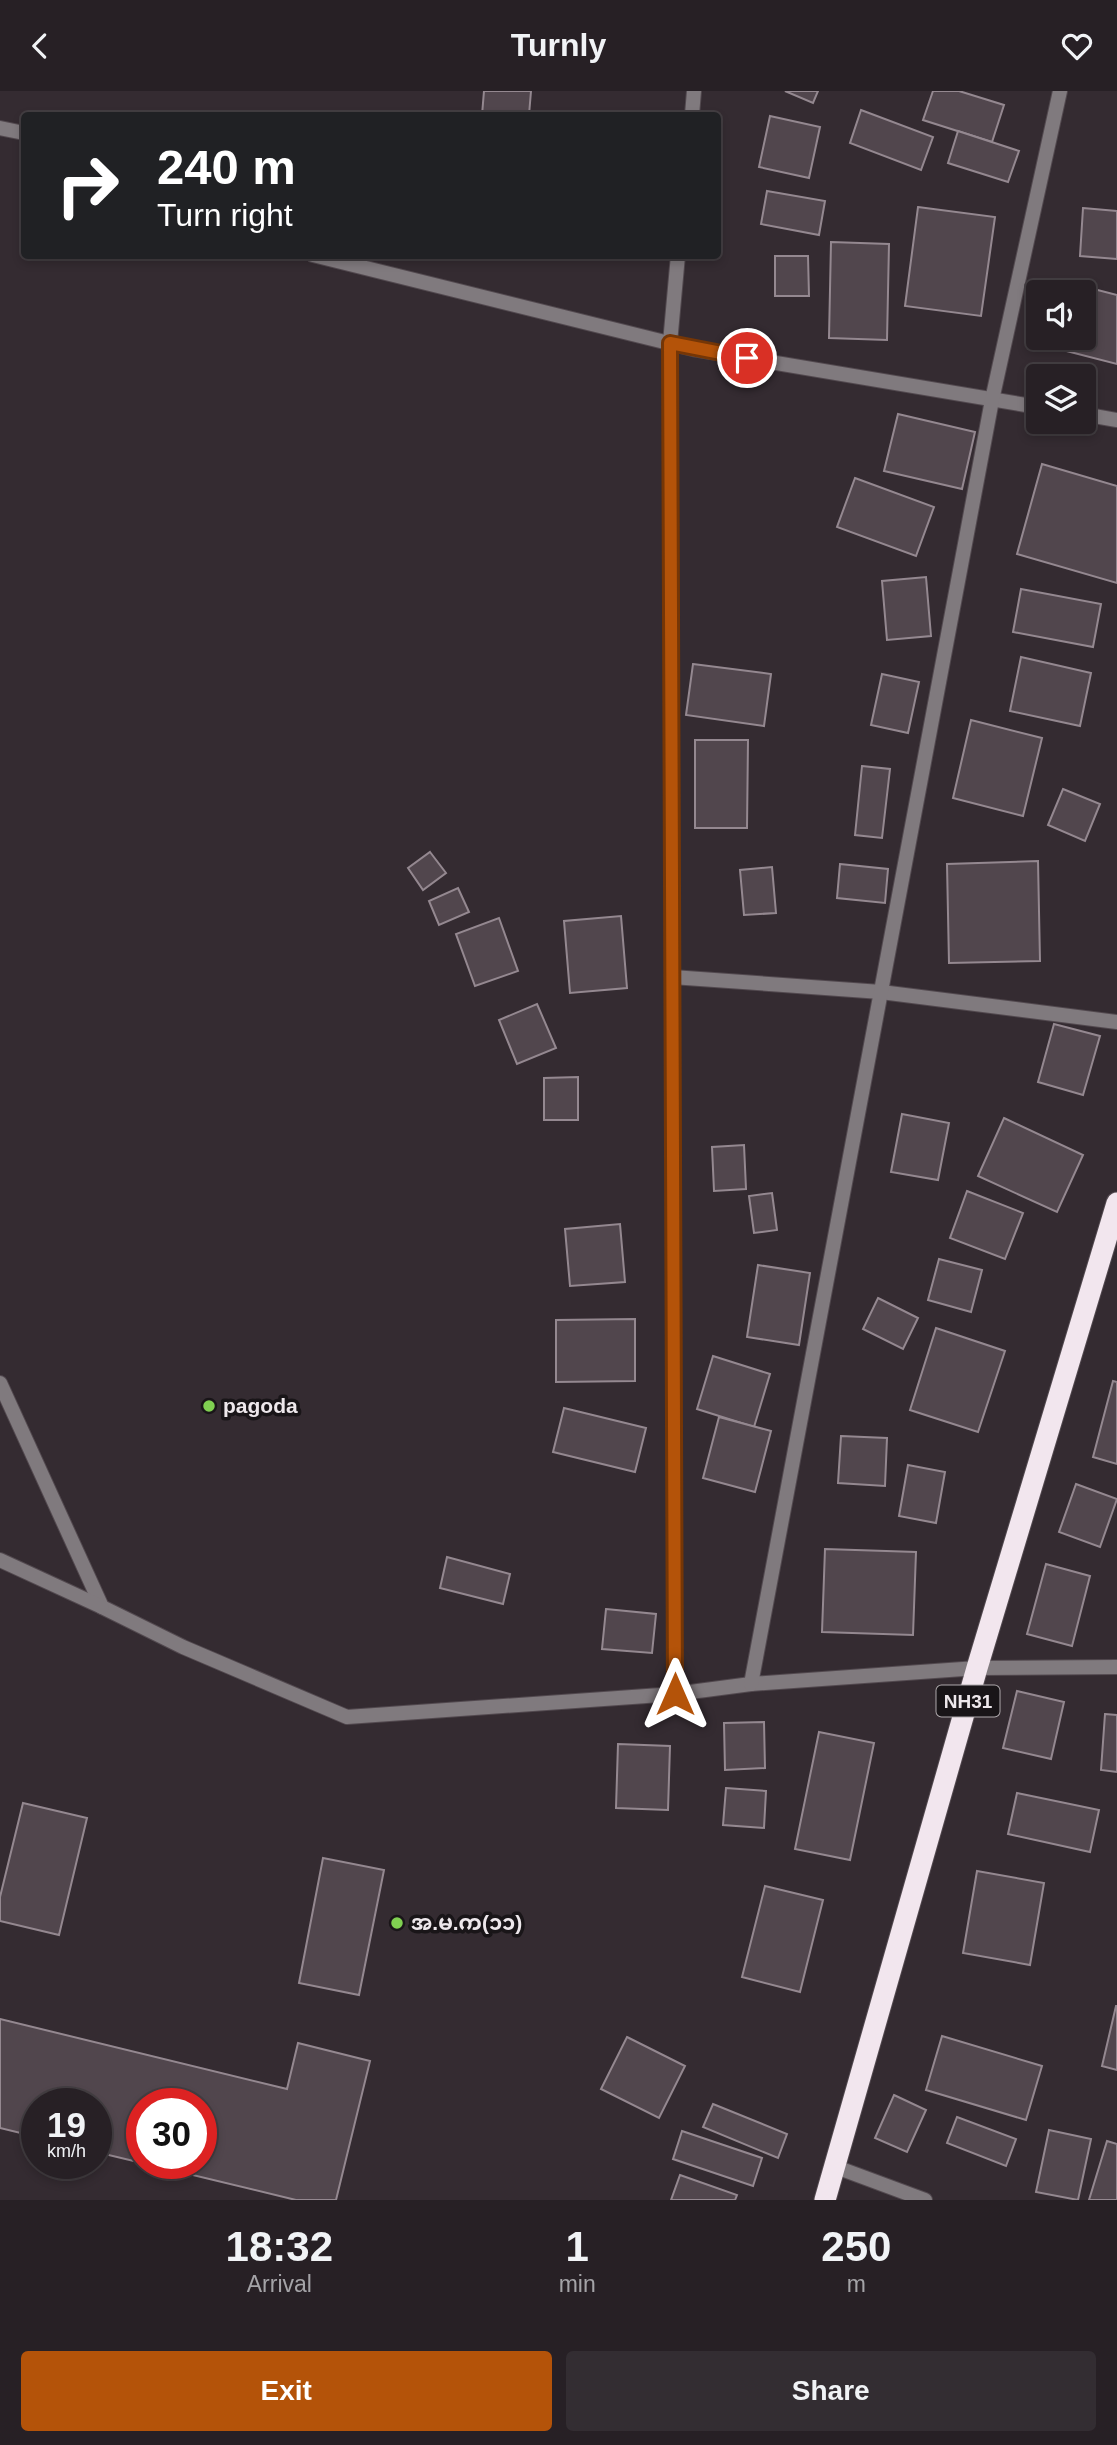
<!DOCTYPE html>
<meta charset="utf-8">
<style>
:root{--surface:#272025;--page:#332d32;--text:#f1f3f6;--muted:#a4a3a7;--line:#433e42;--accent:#b45309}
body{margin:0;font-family:Helvetica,"Noto Sans Myanmar",sans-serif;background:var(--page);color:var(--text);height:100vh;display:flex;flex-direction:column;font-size:26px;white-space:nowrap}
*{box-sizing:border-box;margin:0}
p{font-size:23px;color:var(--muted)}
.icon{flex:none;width:38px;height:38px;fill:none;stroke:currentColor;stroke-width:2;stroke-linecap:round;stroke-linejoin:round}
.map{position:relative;height:2109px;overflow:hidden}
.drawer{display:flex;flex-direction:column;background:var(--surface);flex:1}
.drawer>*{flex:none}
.banner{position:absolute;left:21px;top:21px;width:700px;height:147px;border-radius:7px;box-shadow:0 4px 10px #0003,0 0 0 2px var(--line);background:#202124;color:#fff;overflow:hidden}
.controls{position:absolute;left:1026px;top:189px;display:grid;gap:14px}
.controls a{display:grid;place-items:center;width:70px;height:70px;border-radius:7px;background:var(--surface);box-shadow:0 4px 10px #0003,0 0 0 2px var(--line);font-size:35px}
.speed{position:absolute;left:21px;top:1997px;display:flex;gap:14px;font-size:35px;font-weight:700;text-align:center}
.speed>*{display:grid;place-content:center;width:91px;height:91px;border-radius:50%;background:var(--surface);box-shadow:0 4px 10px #0003,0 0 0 2px var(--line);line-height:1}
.speed small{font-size:18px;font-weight:400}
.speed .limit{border:10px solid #d22;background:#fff;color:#111}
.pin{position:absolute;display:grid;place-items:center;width:60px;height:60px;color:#fff;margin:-30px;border:4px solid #fff;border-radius:50%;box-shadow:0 2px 7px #0007}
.me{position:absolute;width:77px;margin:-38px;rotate:0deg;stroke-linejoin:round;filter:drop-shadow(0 0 5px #0008)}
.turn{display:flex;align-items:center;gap:24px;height:147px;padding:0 21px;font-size:32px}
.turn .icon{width:91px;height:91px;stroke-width:2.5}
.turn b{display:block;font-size:49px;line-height:60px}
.eta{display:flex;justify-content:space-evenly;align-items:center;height:119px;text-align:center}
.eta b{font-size:42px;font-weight:600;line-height:49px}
.action{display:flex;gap:14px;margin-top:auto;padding:14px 21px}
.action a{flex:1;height:80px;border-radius:7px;background:var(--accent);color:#fff;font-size:28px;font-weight:600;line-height:80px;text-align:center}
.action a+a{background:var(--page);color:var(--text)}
header{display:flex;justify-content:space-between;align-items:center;height:91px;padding:0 21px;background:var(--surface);font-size:32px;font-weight:600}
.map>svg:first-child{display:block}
.building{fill:#51464d;stroke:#948890;stroke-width:2}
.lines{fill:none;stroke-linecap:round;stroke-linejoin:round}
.street-casing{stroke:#52494f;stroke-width:16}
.highway-casing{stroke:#52494f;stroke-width:23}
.street{stroke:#807a7e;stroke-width:14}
.highway{stroke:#f2e6ee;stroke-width:21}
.route-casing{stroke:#753606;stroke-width:18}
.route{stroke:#b45309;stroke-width:12}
.poi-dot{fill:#80d051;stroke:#191518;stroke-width:2.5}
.labels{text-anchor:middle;stroke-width:7;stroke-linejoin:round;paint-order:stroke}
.shield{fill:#191518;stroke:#aea9ac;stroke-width:2}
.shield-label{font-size:19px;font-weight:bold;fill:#eee8ec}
.poi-label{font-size:21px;font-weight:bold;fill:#eee8ec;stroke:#191518;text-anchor:start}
</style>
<header><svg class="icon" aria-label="back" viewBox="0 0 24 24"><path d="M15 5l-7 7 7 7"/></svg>Turnly<svg class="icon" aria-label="heart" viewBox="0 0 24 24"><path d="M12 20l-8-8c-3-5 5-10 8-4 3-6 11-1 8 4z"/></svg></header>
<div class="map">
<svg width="1117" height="2109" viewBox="0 0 1117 2109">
<rect width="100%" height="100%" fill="#342b31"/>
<g class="building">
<polygon points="484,0 531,0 529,24 482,24"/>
<polygon points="785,0 818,0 813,12"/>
<polygon points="933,0 959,0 1004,14 992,51 923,29"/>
<polygon points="861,19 933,46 921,79 850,52"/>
<polygon points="770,25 820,36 809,87 759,76"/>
<polygon points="958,40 1019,60 1008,91 948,72"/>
<polygon points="767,100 825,110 819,144 761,133"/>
<polygon points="918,116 995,126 981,225 905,215"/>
<polygon points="1083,117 1117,120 1117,168 1080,165"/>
<polygon points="831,151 889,153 887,249 829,247"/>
<polygon points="775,165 808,165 809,205 775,205"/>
<polygon points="1063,190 1117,204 1117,273 1047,255 1050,247 1083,247 1083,201 1061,201"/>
<polygon points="898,323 975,341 962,398 884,380"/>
<polygon points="1042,373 1117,395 1117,492 1017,463"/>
<polygon points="855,387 934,416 916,465 837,436"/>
<polygon points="926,486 931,545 887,549 882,490"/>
<polygon points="1021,498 1101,513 1093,556 1013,541"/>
<polygon points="1021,566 1091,582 1080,635 1010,620"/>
<polygon points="693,573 771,583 764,635 686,624"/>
<polygon points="882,583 919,591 908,642 871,634"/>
<polygon points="971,629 1042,647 1023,725 953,707"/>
<polygon points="695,649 748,649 747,737 695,737"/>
<polygon points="862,675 890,678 882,747 855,744"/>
<polygon points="1063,698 1100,713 1085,750 1048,734"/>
<polygon points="430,761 446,782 423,799 408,777"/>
<polygon points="1038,770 1040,870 949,872 947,773"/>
<polygon points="840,773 888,778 885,812 837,807"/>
<polygon points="772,776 776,822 744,824 740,779"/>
<polygon points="458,797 469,821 439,834 429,810"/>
<polygon points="621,825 627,897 570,902 564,830"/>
<polygon points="499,827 518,880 475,895 456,843"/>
<polygon points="537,913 556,957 517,973 499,929"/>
<polygon points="1054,933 1100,945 1083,1004 1038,991"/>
<polygon points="578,986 578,1029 544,1029 544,987"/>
<polygon points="902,1023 949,1032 938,1089 891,1081"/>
<polygon points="1004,1027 1083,1064 1057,1121 978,1085"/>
<polygon points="744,1054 746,1098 714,1100 712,1056"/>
<polygon points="967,1100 1023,1122 1005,1168 950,1147"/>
<polygon points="772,1102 777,1139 754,1142 749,1105"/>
<polygon points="620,1133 625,1191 570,1195 565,1138"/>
<polygon points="939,1168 982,1179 971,1221 928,1209"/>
<polygon points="758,1174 810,1182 799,1254 747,1246"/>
<polygon points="878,1207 918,1227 903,1258 863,1238"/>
<polygon points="635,1228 635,1290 556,1291 556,1229"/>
<polygon points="936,1237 1005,1260 978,1341 910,1319"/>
<polygon points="713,1265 770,1283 754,1336 697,1318"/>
<polygon points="1113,1290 1117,1291 1117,1373 1093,1366"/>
<polygon points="564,1317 646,1337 635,1381 553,1361"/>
<polygon points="719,1326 771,1340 755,1401 703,1387"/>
<polygon points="841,1345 887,1347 885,1395 838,1392"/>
<polygon points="908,1374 945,1381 936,1432 899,1425"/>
<polygon points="1076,1393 1117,1408 1100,1456 1059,1441"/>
<polygon points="825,1458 916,1461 913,1544 822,1541"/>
<polygon points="447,1466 510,1483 503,1513 440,1497"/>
<polygon points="1046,1473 1090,1485 1072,1555 1027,1543"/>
<polygon points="606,1518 656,1523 652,1562 602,1558"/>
<polygon points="1017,1600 1064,1611 1051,1668 1003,1657"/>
<polygon points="1105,1623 1117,1624 1117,1681 1101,1679"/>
<polygon points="764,1631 765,1677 725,1679 724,1632"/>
<polygon points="819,1641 874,1652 850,1769 795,1758"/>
<polygon points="618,1653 670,1655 668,1719 616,1717"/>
<polygon points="726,1697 766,1700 764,1737 723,1734"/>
<polygon points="1017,1702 1099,1719 1090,1761 1008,1743"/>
<polygon points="23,1712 87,1727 59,1844 0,1830 0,1806"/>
<polygon points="323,1767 384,1779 359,1904 299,1892"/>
<polygon points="977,1780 1044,1792 1030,1874 963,1862"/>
<polygon points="765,1795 823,1809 800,1901 742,1886"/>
<polygon points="1116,1915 1117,1915 1117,1979 1102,1975"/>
<polygon points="0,1928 287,1998 298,1952 370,1970 336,2109 296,2109 143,2072 201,2072 201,2012 142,2012 142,2072 96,2061 96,2012 37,2012 37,2046 0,2037"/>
<polygon points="942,1945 1042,1975 1026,2029 926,1999"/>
<polygon points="627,1946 685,1975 659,2027 601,1998"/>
<polygon points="894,2004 926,2019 907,2061 875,2047"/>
<polygon points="713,2013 787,2043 778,2067 703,2036"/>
<polygon points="957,2026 1016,2048 1006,2075 947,2052"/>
<polygon points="1049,2039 1091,2048 1078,2109 1036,2101"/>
<polygon points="682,2040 762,2067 753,2095 673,2068"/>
<polygon points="1107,2050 1117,2053 1117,2109 1089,2109"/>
<polygon points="680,2084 737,2104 735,2109 671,2109"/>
</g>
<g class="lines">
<defs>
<g id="street">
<polyline points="692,24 694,0"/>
<polyline points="0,37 24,42"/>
<polyline points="313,164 693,258 1038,316"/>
<polyline points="1083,323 1117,329"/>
<polyline points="672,886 881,901 1117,931"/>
<polyline points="0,1292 102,1516 183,1556 347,1626 675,1603 751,1593 977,1577 1117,1576"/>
<polyline points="0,1469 102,1516"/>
<polyline points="751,1593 992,309 1060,0"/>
<polyline points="675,1603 670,252 678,164"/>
<polyline points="836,2076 925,2109"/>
</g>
<polyline id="highway" points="825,2109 977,1577 1117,1112"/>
</defs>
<use href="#street" class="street-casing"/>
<use href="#highway" class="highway-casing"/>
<use href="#street" class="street"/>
<use href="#highway" class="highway"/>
</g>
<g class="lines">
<defs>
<polyline id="route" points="675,1603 670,252 747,267"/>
</defs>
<use href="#route" class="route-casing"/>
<use href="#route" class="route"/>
</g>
<g class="poi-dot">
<circle cx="209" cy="1315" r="7"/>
<circle cx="397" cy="1832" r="7"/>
</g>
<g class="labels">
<rect class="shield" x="936.5" y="1594.5" width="63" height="31" rx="5"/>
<g class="shield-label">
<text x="968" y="1617">NH31</text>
</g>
<g class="poi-label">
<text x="223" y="1322">pagoda</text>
<text x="411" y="1839">အ.မ.က(၁၁)</text>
</g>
</g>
</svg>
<div class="controls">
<a><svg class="icon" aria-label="sound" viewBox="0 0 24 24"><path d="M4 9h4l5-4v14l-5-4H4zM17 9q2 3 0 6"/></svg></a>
<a><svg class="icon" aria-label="layers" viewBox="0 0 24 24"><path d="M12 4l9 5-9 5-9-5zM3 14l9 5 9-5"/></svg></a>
</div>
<div class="speed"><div>19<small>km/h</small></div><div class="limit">30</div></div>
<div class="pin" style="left:747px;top:267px;background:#d93025"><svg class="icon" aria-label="arrive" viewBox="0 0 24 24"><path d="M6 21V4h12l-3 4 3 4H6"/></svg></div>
<svg class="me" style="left:675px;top:1603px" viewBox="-20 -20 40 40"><path d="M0-17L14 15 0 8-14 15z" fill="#b45309" stroke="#fff" stroke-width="4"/></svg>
<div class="banner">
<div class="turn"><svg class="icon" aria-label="right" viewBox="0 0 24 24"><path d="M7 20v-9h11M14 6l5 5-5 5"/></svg><div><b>240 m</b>Turn right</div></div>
</div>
</div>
<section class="drawer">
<div class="eta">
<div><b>18:32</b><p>Arrival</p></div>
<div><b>1</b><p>min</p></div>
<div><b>250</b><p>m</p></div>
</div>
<div class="action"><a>Exit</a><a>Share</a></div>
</section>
